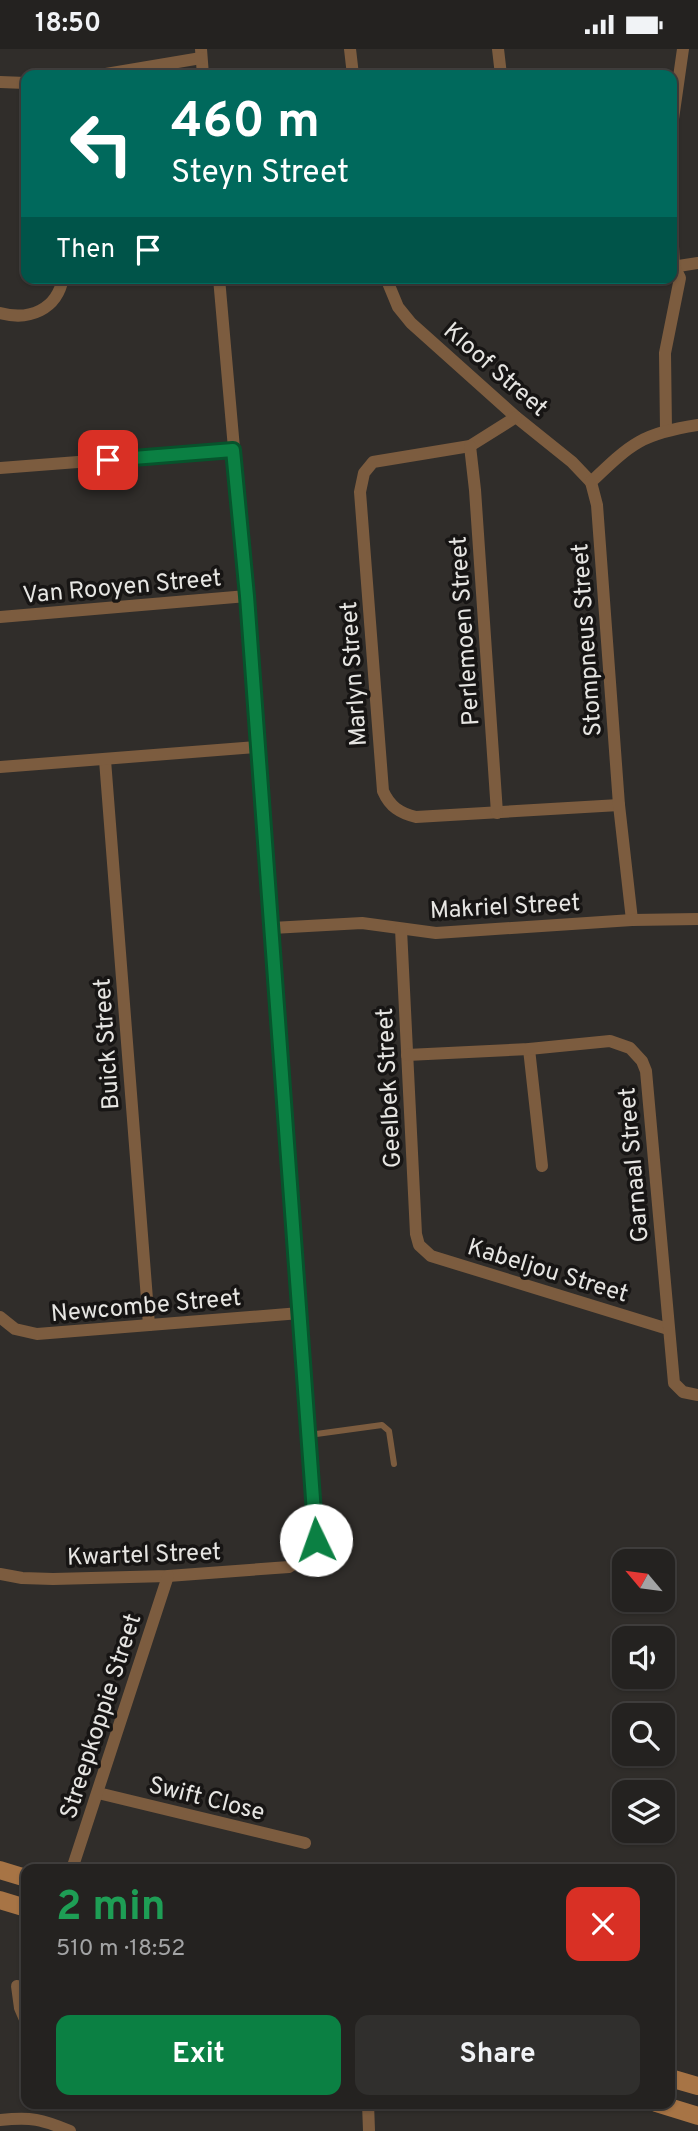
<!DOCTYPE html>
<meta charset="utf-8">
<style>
:root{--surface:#242220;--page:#302f2d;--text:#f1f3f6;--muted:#a3a4a5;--line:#413f3e;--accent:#0b8043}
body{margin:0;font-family:Overpass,sans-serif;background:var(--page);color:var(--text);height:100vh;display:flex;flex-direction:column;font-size:26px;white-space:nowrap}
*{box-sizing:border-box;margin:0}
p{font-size:23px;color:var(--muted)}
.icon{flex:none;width:38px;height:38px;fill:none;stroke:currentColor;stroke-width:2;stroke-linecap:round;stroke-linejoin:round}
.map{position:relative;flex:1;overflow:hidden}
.details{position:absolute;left:21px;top:1815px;width:654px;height:245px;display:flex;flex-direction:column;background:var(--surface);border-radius:14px;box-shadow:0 2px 5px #0004,0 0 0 2px var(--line)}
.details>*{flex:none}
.banner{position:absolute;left:21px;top:21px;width:656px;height:214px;border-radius:14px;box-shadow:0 2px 5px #0004,0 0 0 2px var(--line);background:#00695c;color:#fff;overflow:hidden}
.needle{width:46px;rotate:299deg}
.controls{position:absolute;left:612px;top:1500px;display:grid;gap:14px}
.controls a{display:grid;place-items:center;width:63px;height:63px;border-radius:14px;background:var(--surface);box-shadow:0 2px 5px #0004,0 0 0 2px var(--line);font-size:35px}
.pin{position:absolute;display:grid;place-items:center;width:60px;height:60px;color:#fff;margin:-30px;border-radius:14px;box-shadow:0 4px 10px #0006}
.me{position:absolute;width:77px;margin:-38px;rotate:357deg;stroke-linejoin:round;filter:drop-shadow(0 0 5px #0008)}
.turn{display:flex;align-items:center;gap:24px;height:147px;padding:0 35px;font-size:32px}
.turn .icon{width:91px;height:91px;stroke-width:2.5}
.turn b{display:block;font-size:49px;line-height:60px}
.then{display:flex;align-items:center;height:66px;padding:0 35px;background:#0003;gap:14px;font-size:26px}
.round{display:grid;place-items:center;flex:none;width:74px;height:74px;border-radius:14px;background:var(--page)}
.summary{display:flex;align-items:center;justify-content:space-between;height:119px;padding:0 35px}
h1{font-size:42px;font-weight:700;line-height:52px;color:#1e9e55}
.action{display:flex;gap:14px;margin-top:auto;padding:14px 35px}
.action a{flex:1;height:80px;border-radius:14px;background:var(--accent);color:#fff;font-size:28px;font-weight:700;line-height:80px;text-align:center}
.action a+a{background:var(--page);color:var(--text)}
.status{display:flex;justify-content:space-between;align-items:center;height:49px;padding:0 35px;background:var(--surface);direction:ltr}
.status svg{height:19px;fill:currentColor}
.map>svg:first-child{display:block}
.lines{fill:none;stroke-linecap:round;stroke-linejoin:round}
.lane{stroke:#7c5c3f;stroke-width:6}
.street{stroke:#7c5c3f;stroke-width:12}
.secondary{stroke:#a77445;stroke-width:18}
.route-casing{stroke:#07532c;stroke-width:18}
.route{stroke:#0b8043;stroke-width:12}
.labels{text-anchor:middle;stroke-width:7;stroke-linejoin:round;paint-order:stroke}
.street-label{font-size:24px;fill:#e6e5e2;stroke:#171514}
</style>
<div class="status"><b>18:50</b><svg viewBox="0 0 49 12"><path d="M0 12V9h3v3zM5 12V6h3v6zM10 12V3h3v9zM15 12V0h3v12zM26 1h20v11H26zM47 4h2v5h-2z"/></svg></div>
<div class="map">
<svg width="698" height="2082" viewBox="0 0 698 2082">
<rect width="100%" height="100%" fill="#302d2a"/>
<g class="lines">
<polyline class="lane" points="309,1386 382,1376 389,1382 394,1415"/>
<g class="street">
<polyline points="201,0 203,26"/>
<polyline points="350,0 353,26"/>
<polyline points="498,0 501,26"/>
<polyline points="100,26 201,9"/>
<polyline points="0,33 26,34"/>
<polyline points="672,77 683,0"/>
<polyline points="672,177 674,217"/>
<polyline points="672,218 698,214"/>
<polyline points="386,229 398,258 411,274 516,368 572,413 591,433"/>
<path d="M 0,264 C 29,272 57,261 63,229"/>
<path d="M 516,368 L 470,397 L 373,413 L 364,424 L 360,443 L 383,742 C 390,758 400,764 416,768 L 619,756"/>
<polyline points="666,381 665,304 680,229 674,217"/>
<polyline points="470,397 475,441 497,764"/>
<polyline points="0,419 233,401"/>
<polyline points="0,568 247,547"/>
<polyline points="105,711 149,1276"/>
<polyline points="0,718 257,698"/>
<path d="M 632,871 L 619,756 L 597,456 L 591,433 C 632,394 641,385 698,376"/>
<polyline points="272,879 362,874 436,884 632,871 698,870"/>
<polyline points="401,880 416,1185 419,1196 431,1207 668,1280"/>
<polyline points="529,1000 542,1117"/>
<polyline points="407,1006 529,1000 610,992 630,999 642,1012 646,1022 674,1334 683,1343 698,1346"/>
<polyline points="0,1268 15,1280 37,1285 300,1264"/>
<polyline points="0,1525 22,1529 53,1530 168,1527 289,1518 308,1506 316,1491 247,547 219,229"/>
<polyline points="98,1744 305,1794"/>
<polyline points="72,1820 168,1527"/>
<polyline points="17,1937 20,1959 26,1973"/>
<polyline points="368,2054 369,2082"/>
<path d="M 0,2071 C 32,2068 41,2070 70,2082"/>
</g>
<g class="secondary">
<polyline points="0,1821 26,1829"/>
<polyline points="0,1851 26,1859"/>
<polyline points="670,2029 698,2037"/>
<polyline points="656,2054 698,2067"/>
</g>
</g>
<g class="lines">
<defs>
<polyline id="route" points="108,411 233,401 247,547 316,1491"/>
</defs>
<use href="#route" class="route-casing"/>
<use href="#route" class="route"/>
</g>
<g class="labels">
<g class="street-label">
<text transform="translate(496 320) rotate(41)" y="8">Kloof Street</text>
<text transform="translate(122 537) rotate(-5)" y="8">Van Rooyen Street</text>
<text transform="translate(464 582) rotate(-94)" y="8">Perlemoen Street</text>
<text transform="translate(586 591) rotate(-94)" y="8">Stompneus Street</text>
<text transform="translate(353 625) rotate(-94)" y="8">Marlyn Street</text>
<text transform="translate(505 857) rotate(-3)" y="8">Makriel Street</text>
<text transform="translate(106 995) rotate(-94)" y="8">Buick Street</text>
<text transform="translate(388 1039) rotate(-93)" y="8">Geelbek Street</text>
<text transform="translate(633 1116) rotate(-95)" y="8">Garnaal Street</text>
<text transform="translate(548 1221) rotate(17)" y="8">Kabeljou Street</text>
<text transform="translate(146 1256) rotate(-5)" y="8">Newcombe Street</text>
<text transform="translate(144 1505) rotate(-2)" y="8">Kwartel Street</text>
<text transform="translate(100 1667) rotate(-72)" y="8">Streepkoppie Street</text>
<text transform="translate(207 1749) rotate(14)" y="8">Swift Close</text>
</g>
</g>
</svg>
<div class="controls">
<a><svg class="needle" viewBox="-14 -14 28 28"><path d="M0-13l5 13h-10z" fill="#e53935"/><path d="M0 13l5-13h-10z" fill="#a3a4a5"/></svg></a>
<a><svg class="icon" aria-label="sound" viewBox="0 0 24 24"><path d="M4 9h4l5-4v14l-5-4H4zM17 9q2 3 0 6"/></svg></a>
<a><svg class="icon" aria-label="search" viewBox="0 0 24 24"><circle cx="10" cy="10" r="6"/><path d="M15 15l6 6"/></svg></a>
<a><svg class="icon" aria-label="layers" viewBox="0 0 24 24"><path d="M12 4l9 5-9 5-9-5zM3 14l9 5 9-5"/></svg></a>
</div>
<div class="pin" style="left:108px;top:411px;background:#d93025"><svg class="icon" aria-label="arrive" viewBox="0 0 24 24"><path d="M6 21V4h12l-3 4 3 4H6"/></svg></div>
<svg class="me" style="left:316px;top:1491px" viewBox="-20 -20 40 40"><circle r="19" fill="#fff"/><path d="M0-13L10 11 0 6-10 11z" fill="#0b8043"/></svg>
<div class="banner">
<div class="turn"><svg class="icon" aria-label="left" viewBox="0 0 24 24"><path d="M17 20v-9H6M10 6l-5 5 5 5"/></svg><div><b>460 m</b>Steyn Street</div></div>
<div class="then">Then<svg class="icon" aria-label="arrive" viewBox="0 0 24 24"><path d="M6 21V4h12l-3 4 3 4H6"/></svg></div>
</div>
<section class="details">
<div class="summary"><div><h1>2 min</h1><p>510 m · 18:52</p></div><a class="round" style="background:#d93025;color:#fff"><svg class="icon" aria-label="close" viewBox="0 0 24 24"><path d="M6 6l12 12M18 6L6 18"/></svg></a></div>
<div class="action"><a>Exit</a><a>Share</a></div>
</section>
</div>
